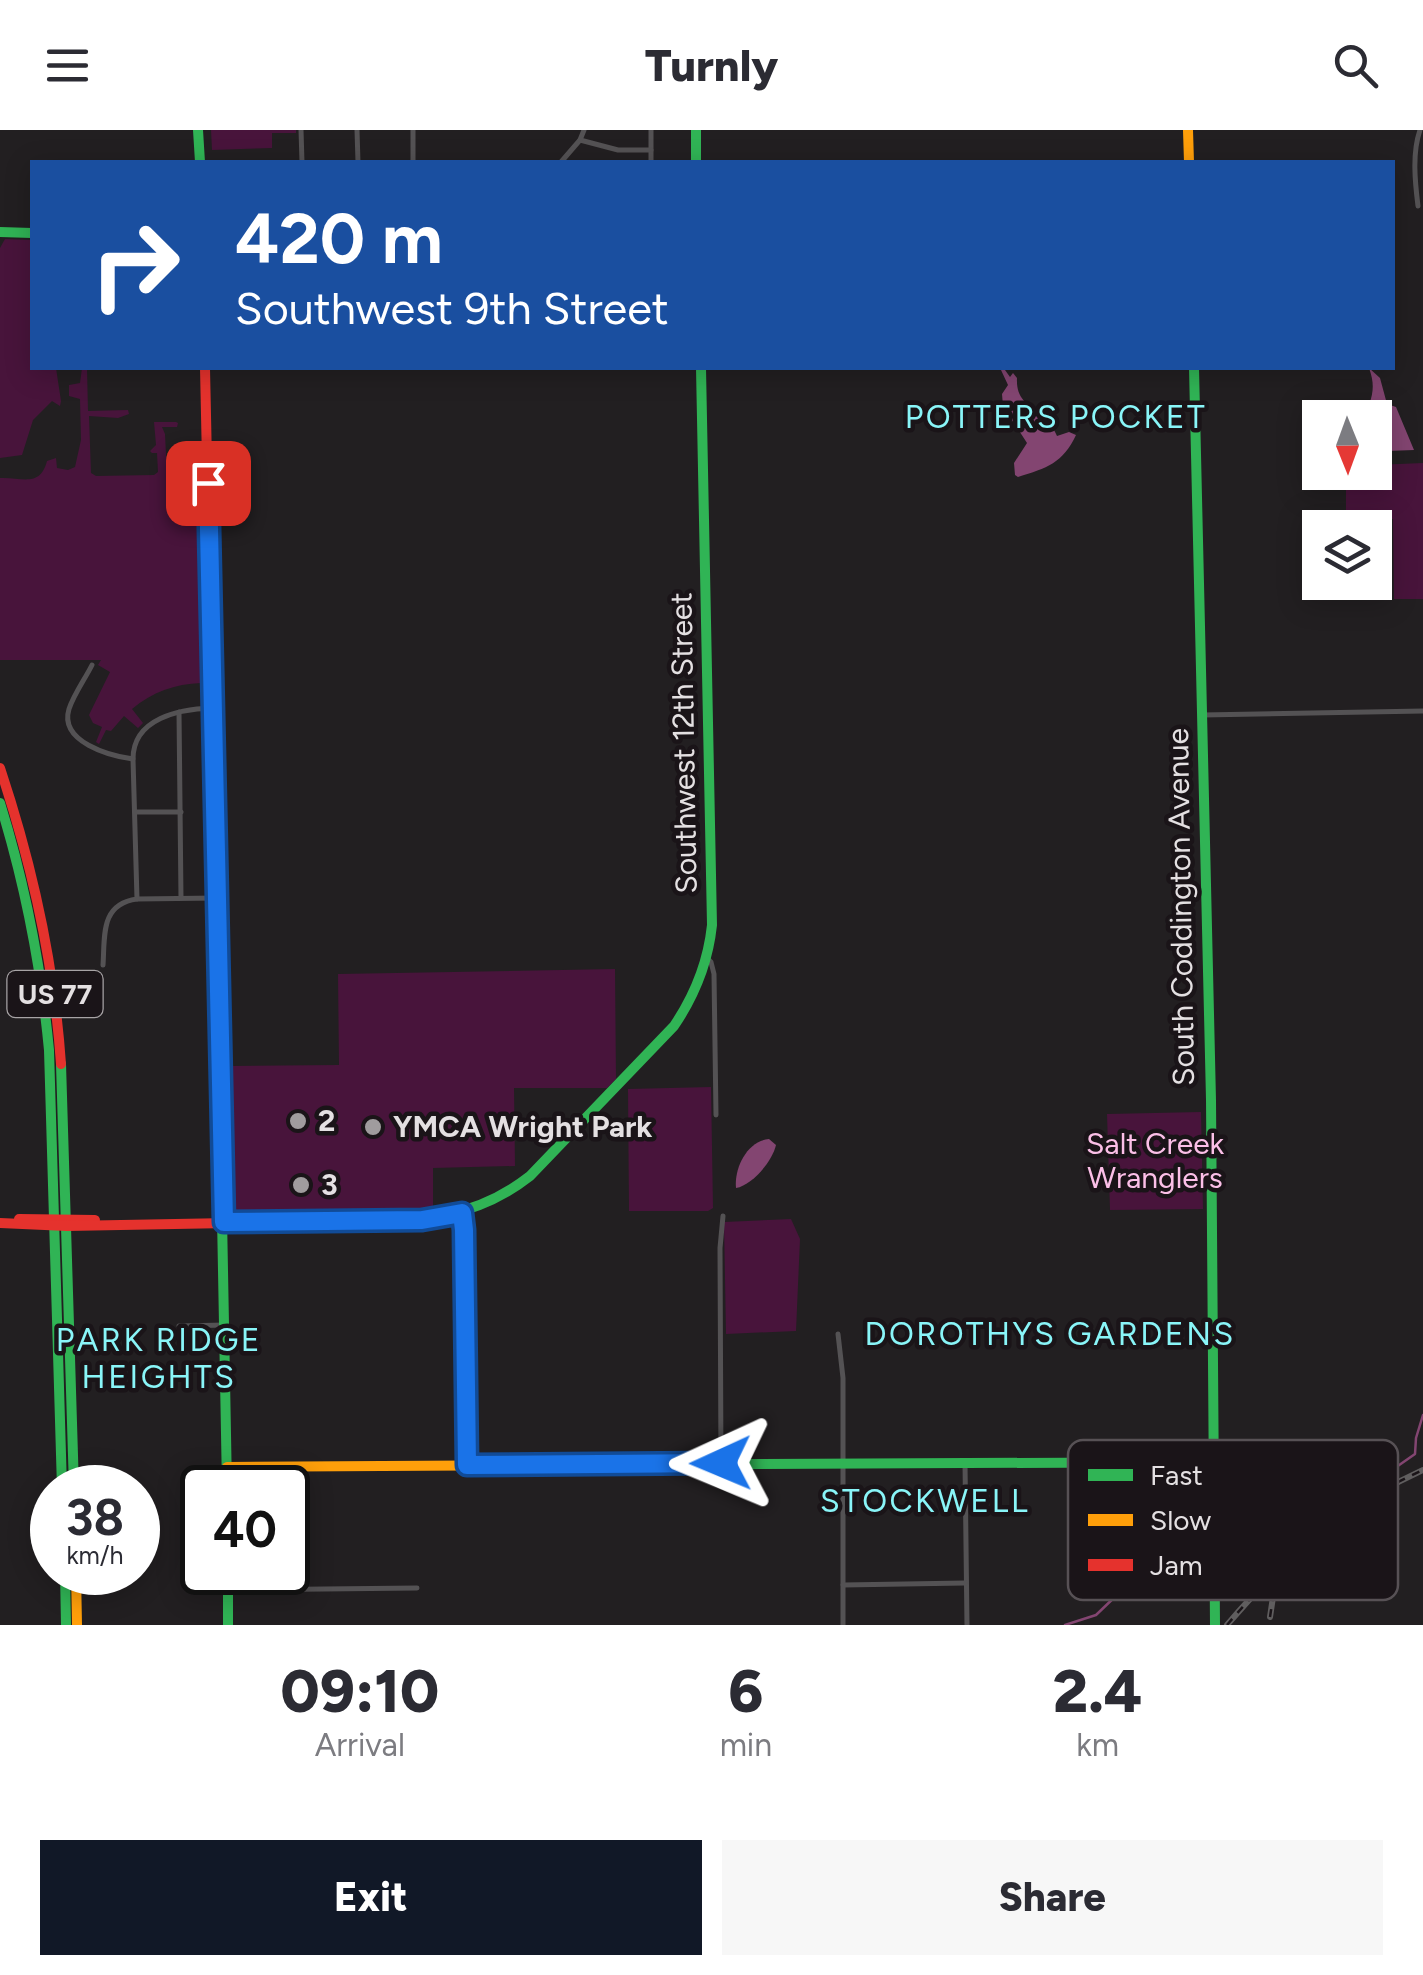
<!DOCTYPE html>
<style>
:root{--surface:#fff;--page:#f7f7f7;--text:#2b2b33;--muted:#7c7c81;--accent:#111827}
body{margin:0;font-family:Figtree,sans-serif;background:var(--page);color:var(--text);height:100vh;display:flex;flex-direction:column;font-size:38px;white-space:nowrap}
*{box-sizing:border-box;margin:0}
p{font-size:32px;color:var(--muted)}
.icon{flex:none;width:55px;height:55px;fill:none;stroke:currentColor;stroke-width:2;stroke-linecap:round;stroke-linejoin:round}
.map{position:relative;height:1495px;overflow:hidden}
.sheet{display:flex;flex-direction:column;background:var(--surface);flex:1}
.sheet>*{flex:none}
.guide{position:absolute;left:30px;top:30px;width:1365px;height:210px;border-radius:0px;box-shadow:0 5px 25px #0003;background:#1a4fa0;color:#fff;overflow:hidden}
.needle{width:65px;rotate:179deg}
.controls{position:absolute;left:1302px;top:270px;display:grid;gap:20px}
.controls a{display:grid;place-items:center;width:90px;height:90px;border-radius:0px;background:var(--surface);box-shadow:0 5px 25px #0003;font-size:50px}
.speed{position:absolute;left:30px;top:1335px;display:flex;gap:20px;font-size:50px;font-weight:700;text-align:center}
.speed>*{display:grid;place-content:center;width:130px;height:130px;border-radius:50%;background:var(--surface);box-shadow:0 5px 25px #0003;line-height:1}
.speed small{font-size:25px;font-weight:400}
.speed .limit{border:5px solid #111;border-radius:15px;background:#fff;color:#111}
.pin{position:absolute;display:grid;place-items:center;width:85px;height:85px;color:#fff;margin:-42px;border-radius:20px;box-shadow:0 5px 15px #0006}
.me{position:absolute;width:110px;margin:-55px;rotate:269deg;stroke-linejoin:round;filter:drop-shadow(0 0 8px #0008)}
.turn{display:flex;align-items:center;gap:35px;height:210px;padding:0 40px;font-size:45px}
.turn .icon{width:130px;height:130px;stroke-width:2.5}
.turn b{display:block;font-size:70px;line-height:85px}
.eta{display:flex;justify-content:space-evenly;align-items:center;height:170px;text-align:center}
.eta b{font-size:60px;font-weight:800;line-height:70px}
.button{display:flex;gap:20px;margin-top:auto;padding:20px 40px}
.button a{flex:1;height:115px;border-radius:0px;background:var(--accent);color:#fff;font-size:40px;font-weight:800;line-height:115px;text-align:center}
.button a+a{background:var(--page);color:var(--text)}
header{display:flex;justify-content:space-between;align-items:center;height:130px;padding:0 40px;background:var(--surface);font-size:45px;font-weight:800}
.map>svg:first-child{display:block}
.green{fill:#48143b}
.water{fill:#834571}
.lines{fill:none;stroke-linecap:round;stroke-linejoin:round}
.stream{stroke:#834571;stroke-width:2.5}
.street{stroke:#545254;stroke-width:5}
.fast{stroke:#30b455;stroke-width:10}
.slow{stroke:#ff9f0a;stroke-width:10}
.jam{stroke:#e5322d;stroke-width:10}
.rail-casing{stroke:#605e5f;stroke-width:6}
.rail{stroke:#1a1418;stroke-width:2.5;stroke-dasharray:8;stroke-linecap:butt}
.route-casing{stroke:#114b97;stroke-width:25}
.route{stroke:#1a73e8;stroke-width:18}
.poi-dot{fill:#a09c9e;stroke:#1a1418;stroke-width:4}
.labels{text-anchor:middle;stroke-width:9;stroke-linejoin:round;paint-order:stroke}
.shield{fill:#1a1418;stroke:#a7a3a5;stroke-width:2.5}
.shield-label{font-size:28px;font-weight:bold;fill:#e4e0e2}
.street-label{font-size:30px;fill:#e4e0e2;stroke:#1a1418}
.poi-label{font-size:30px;font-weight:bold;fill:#e4e0e2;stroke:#1a1418;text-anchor:start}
.park-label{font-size:30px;fill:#fbbfe7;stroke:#1a1418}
.neighbourhood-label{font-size:32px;letter-spacing:2.5px;fill:#89f5f8;stroke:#1a1418}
.key{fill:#1a1418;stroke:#575155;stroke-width:2.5}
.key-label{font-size:28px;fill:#e4e0e2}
</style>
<header><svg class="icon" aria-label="menu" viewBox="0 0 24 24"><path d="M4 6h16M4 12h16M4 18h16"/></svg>Turnly<svg class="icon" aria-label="search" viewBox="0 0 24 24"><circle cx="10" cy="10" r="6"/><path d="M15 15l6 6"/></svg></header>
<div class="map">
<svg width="1423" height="1495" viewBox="0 0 1423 1495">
<rect width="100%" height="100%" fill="#221f21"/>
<g class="green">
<polygon points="211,0 296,0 296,3 272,3 272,18 212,20"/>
<polygon points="5,109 32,110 32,238 56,238 61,271 60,276 52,271 33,290 22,325 0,328 0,118"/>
<path d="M 82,238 L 87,238 L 88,281 L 128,280 L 129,284 L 118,288 L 89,286 L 91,343 L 96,346 L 154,345 L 158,342 L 157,323 L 152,323 L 150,321 L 156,315 L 154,292 L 176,292 L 178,293 L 177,297 L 162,297 L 165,304 L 167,345 C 179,345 191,349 203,348 L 204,361 L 201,367 L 204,529 L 202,529 L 201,553 C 175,554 152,562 132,579 L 143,593 L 138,598 L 124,586 L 111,601 L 106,600 L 99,614 L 96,612 L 102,597 L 93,593 L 89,585 L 110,542 L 98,535 L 101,530 L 0,530 L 0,348 C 22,347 40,358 47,331 L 56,328 L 57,338 L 68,340 L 75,337 L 81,310 L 80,269 L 69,266 L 69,255 L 80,253 Z"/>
<polygon points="1423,333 1423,469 1394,469 1393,389 1346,390 1346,343 1375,342 1375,335"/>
<polygon points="615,839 616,949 607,958 514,958 515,1036 433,1038 433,1081 261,1083 236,1080 234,1074 231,936 339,935 338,844"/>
<polygon points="711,957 713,1078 708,1081 629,1081 628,959"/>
<polygon points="1201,982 1203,1079 1110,1080 1107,984"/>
<polygon points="791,1089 800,1109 796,1201 726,1204 724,1092"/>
</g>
<g class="water">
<path d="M 1369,238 L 1380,248 L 1387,274 L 1396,277 L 1414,320 L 1387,321 L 1381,298 L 1369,275 C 1374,261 1374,252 1369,238 Z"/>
<path d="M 1001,240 L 1005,240 L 1010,247 L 1013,243 L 1017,248 C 1016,266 1025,276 1043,280 C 1046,291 1053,296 1057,306 L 1069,302 L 1076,305 C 1063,333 1047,338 1018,347 L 1015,345 L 1014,333 L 1027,313 L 1003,276 L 1002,264 L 1008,255 Z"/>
<path d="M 769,1009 L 776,1015 C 772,1032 752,1055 736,1058 C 734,1038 747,1011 769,1009 Z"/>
</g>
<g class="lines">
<polyline class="stream" points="1065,1495 1096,1485 1120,1462 1146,1444 1146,1430 1161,1386 1168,1377 1179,1370 1193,1365 1218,1363 1252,1351 1279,1348 1326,1359 1349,1359 1372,1354 1415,1324 1416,1308 1423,1285"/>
<g class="street">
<polyline points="301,0 302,32"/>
<polyline points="357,0 358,32"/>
<polyline points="413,0 413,32"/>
<polyline points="651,0 651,32"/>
<polyline points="580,10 618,20 651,20"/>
<polyline points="561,32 580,10 584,0"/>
<path d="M 1418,76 C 1415,52 1412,23 1420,0"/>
<path d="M 92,535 C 85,549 74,564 69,579 C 59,612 110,626 133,629"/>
<polyline points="179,582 181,768"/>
<polyline points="1202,585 1423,581"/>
<polyline points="135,682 181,682"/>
<polyline points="137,769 217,768"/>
<polyline points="707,828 711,832 714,844 716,985"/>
<path d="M 103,835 C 105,806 100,774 137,769 L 133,629 C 133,588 180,579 212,578"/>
<polyline points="462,1083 464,1100 467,1335"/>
<polyline points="179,1196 225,1195"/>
<polyline points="838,1204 843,1248 843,1495"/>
<polyline points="721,1333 720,1118 723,1086"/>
<polyline points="965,1333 967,1495"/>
<polyline points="843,1455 965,1453"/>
<polyline points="228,1460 417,1458"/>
</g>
<g class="fast">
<polyline points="198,0 200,32"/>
<polyline points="696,0 696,32"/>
<polyline points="0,102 32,103"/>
<polyline points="1194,238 1211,970 1215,1495"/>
<path d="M 0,673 C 25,754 41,836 49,920 L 62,1358"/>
<polyline points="215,706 227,1358"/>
<polyline points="61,934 74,1358"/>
<path d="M 342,1091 C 414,1090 470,1093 530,1046 L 674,896 C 695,865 708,833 712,795 L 701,238"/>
<polyline points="538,1335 1214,1332"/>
<polyline points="65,1442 66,1495"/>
<polyline points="228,1442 228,1495"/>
</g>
<g class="slow">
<polyline points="1188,0 1189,32"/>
<polyline points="227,1337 538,1335"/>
<polyline points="76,1442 77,1495"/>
</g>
<g class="jam">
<polyline points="205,238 215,706"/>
<path d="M 0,638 C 32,734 54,833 61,934"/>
<polyline points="19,1089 95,1090"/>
<polyline points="0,1093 67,1096 342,1091"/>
</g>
<defs>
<g id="rail">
<polyline points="1270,1487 1273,1467 1287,1440"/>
<path d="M 1227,1495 C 1282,1430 1345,1375 1423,1340"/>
</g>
</defs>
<use href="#rail" class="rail-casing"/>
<use href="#rail" class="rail"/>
</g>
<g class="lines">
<defs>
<polyline id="route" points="208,353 224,1092 422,1090 462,1083 464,1100 467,1335 721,1333"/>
</defs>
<use href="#route" class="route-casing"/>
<use href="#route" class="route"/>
</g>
<g class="poi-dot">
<circle cx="298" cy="991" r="10"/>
<circle cx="373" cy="997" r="10"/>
<circle cx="301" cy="1055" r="10"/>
</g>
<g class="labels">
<rect class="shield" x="7.5" y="841" width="95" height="46" rx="8"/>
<g class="shield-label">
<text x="55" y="874">US 77</text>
</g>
<g class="street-label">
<text transform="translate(684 613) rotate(-91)" y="10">Southwest 12th Street</text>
<text transform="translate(1181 777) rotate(-91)" y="10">South Coddington Avenue</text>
</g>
<g class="poi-label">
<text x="318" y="1001">2</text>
<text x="393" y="1007">YMCA Wright Park</text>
<text x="321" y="1065">3</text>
</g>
<g class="park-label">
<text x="1155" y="1024">Salt Creek<tspan x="1155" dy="34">Wranglers</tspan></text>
</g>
<g class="neighbourhood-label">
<text x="1056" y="298">POTTERS POCKET</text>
<text x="1050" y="1215">DOROTHYS GARDENS</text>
<text x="159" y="1221">PARK RIDGE<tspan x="159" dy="37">HEIGHTS</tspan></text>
<text x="925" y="1382">STOCKWELL</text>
</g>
</g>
<rect x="1068" y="1310" width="330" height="160" rx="15" class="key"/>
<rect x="1088" y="1339" width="45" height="12" fill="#30b455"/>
<rect x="1088" y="1384" width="45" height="12" fill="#ff9f0a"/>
<rect x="1088" y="1429" width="45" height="12" fill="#e5322d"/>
<g class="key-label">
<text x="1150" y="1355">Fast</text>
<text x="1150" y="1400">Slow</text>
<text x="1150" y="1445">Jam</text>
</g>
</svg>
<div class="controls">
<a><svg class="needle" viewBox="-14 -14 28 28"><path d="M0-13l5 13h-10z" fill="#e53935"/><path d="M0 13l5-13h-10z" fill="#7c7c81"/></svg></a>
<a><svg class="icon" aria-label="layers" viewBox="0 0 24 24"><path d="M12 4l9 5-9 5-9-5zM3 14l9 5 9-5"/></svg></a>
</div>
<div class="speed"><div>38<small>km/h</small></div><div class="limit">40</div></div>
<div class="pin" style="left:208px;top:353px;background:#d93025"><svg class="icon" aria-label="arrive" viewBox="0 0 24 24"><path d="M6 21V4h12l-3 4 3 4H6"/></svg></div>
<svg class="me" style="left:721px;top:1333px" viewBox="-20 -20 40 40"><path d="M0-17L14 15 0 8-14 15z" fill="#1a73e8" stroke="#fff" stroke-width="4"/></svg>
<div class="guide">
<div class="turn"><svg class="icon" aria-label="right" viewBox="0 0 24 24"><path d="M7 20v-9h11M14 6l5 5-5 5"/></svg><div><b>420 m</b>Southwest 9th Street</div></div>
</div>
</div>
<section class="sheet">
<div class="eta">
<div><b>09:10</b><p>Arrival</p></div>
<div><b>6</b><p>min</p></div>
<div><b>2.4</b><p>km</p></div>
</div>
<div class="button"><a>Exit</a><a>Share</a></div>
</section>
